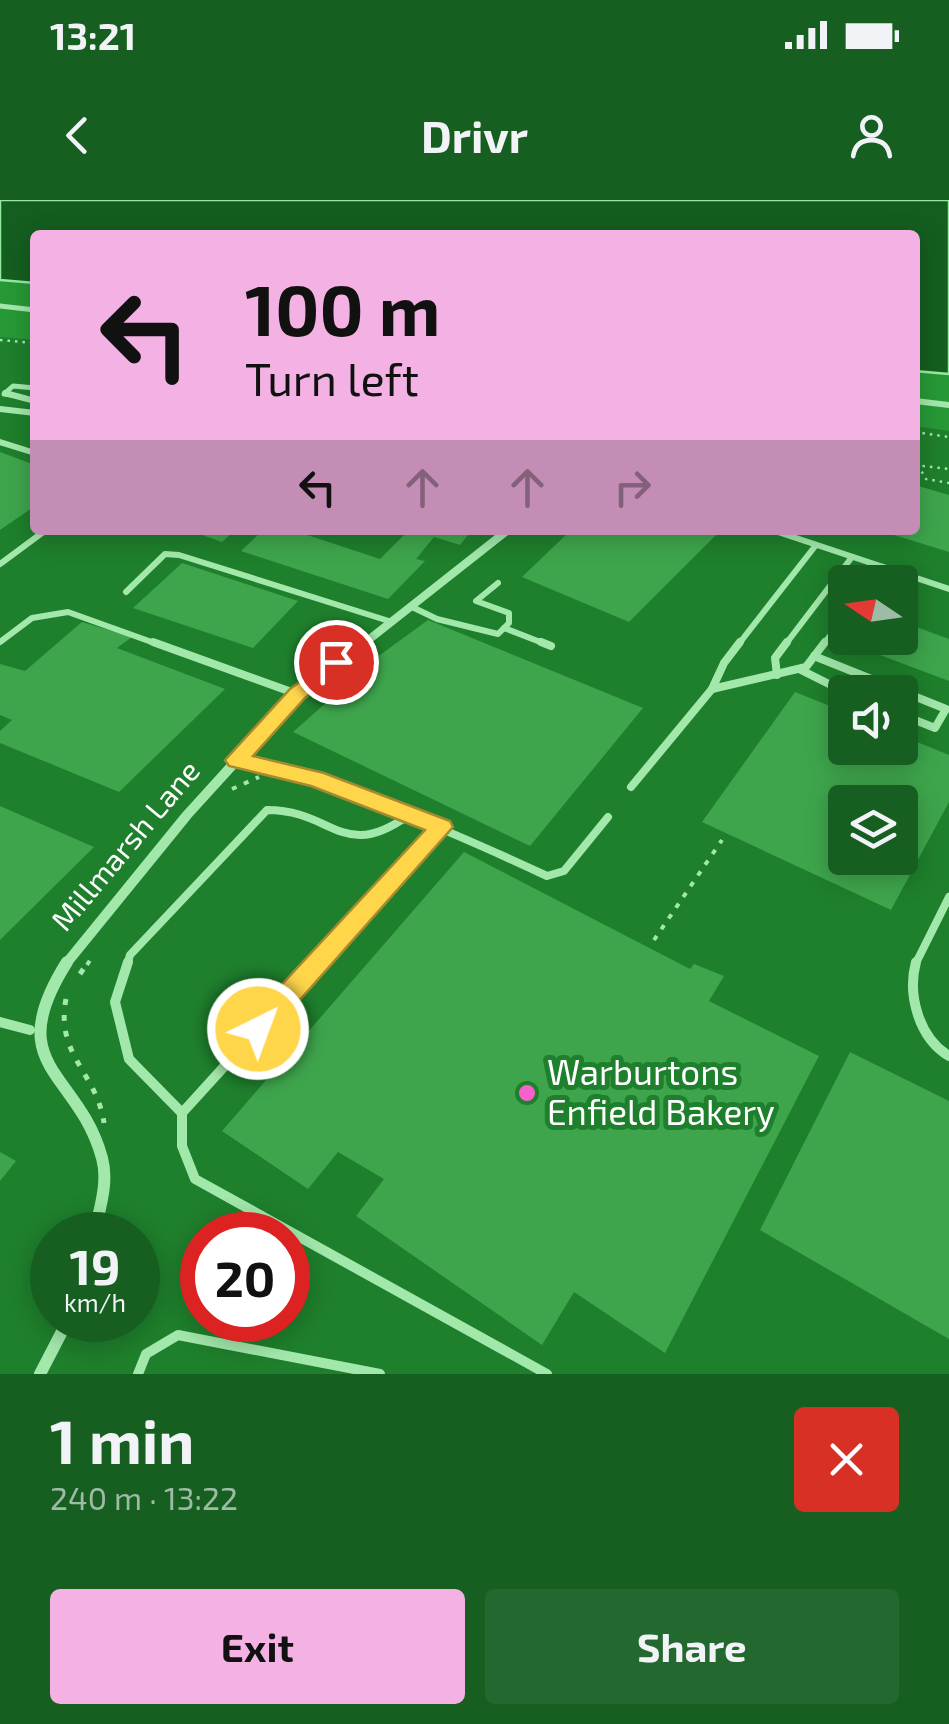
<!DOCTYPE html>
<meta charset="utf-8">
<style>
:root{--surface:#165f21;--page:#23682e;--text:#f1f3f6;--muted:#9ebba5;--accent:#f4b1e3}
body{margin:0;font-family:"Exo 2",sans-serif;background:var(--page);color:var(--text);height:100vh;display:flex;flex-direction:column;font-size:38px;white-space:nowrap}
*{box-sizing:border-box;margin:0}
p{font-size:32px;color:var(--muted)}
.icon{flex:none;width:55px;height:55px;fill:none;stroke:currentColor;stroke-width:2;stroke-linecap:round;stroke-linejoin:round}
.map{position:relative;height:1174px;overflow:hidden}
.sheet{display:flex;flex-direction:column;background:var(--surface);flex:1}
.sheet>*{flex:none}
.guide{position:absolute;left:30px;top:30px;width:890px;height:305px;border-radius:10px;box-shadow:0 5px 25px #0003;background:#f4b1e3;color:#111;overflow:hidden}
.needle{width:65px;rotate:283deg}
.buttons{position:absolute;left:828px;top:365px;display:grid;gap:20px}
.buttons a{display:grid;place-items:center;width:90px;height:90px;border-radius:10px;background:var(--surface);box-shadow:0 5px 25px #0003;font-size:50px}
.speed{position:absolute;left:30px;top:1012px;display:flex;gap:20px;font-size:50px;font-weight:700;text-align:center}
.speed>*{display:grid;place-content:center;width:130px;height:130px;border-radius:50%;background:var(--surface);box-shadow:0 5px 25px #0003;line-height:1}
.speed small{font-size:25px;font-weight:400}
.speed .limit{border:15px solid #d22;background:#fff;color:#111}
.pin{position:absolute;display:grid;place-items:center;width:85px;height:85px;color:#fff;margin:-42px;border:5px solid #fff;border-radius:50%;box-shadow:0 2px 10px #0007}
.me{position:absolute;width:110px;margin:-55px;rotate:42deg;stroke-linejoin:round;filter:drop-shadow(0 0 8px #0008)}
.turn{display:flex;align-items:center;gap:35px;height:210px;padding:0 50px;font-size:45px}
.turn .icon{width:130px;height:130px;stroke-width:2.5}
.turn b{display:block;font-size:70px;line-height:85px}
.lanes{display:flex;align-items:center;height:95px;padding:0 50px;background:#0003;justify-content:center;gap:50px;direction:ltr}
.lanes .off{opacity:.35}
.round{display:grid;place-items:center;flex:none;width:105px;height:105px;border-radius:10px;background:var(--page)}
.head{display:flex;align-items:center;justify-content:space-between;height:170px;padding:0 50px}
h1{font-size:60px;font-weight:700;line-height:75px}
.action{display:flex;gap:20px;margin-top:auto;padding:20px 50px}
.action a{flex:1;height:115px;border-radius:10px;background:var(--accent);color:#111;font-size:40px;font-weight:700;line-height:115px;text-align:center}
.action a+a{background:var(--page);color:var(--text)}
.status{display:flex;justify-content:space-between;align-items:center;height:70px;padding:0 50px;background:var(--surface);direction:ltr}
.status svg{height:28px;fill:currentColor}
header{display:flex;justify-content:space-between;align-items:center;height:130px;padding:0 50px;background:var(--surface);font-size:45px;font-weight:700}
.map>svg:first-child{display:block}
.green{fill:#279836}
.water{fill:#145e1f;stroke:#95ea9f;stroke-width:2.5}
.building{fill:#3ea54c;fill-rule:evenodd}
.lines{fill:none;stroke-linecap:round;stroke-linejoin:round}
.path-far2{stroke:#a2e8ab;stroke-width:2.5;stroke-dasharray:2.5 5;stroke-linecap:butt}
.path-far1{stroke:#a2e8ab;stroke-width:4;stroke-dasharray:5 8;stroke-linecap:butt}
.path{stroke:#a2e8ab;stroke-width:5;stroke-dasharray:6 10;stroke-linecap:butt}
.service-far3{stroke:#a2e8ab;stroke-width:5}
.service-far2{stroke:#a2e8ab;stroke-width:6}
.service-far1{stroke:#a2e8ab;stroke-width:8}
.service{stroke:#a2e8ab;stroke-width:10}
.minor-far2{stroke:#a2e8ab;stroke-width:8}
.minor-far1{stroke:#a2e8ab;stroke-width:10}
.minor{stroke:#a2e8ab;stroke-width:12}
.route{fill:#ffd54a;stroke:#a68a30;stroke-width:2.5}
.poi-dot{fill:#f861cb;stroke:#1e7f2c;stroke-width:4}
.labels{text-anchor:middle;stroke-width:10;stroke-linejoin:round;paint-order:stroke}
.street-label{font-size:30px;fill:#fff;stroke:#1e7f2c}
.near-poi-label{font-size:35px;fill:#fff;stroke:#1e7f2c;text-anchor:start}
</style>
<div class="status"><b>13:21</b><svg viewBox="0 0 49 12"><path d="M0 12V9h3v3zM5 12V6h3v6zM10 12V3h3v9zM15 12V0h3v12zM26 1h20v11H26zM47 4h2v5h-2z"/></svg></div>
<header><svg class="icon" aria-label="back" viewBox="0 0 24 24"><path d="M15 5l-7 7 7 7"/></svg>Drivr<svg class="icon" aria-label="person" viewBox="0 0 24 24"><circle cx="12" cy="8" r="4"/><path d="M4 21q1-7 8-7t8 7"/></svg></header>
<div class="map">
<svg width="949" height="1174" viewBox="0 0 949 1174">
<rect width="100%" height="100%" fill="#1e7f2c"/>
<g class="green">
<polygon points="0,80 35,83 35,140 0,137"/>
<polygon points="915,171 949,174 949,231 915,226"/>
</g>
<polygon class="water" points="0,0 949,0 949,174 915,171 915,35 35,35 35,83 0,80"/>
<g class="building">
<polygon points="0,252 35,265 35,306 0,330"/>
<polygon points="915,285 949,295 949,352 881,331 915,330"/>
<polygon points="188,330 235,330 222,342"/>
<polygon points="263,330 292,330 380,359 409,330 472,330 460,345 434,337 416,359 425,361 388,399 241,351"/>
<polygon points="571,330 721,330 629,422 522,377"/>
<polygon points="182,363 298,401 253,448 133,408"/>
<polygon points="428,420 643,508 530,646 293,532 380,455"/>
<polygon points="900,421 949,439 949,481 848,443 852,438 900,438"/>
<polygon points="82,422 132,437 117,448 225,489 119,592 0,543 0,531 12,520 0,515 0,464 25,471"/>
<path d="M 795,492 L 845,512 L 845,548 L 900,548 L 900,535 L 949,555 L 949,602 L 891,710 L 702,622 ZM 845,602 L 900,602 L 900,658 L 845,658 Z"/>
<polygon points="0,606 94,647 0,740"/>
<polygon points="464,652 690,769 694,764 724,776 709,801 819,856 665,1153 574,1092 542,1145 356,1016 384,979 338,952 308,989 222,931"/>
<polygon points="850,852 949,901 949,1139 760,1030"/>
<polygon points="0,952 16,961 0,981"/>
</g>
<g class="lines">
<g class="path-far2">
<polyline points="0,140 35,143"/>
<polyline points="915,232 949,237"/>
<polyline points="915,265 949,269"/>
<polyline points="918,265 926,279 949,283"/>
</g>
<g class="path-far1">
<polyline points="232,589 259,577"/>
<polyline points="654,740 722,640"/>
<polyline points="87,765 92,757"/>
</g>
<g class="path">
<polyline points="80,774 88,762"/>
<path d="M 66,799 C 55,855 97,873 104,923"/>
</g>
<g class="service-far3">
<polyline points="0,106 35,110"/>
<polyline points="11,195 4,194 13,186 35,188"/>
</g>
<g class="service-far2">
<polyline points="5,193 35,201"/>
<polyline points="915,201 949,205"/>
<polyline points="0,209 35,213"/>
<polyline points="0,242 35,253"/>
<polyline points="772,330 949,389"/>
<polyline points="0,364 46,330"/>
<polyline points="871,382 883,367"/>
<polyline points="126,392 165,354 179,355 392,422"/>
<polyline points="412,407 437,419 498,434 509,423 509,413 476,401 498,383"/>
<polyline points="504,428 548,445"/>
<polyline points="0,442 32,418 68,412 160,445"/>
<polyline points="738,445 816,345"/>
<polyline points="785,445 852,357"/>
<polyline points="823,445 845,416"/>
</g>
<g class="service-far1">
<polyline points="153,442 297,494"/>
<polyline points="541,442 551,446"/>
<polyline points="814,456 946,509 935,528 900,514"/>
<polyline points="801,470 845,492"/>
<polyline points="777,475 775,458 787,442"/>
<polyline points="712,489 724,463 740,442"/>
<path d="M 237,560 C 346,586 446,629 547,676 L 564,671 L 608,617"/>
<polyline points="631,587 712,489 806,467 825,442"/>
<path d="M 127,765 L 130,755 L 267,610 C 334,610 342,663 409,615"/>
<polyline points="317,765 442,627"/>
<polyline points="915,765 949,697"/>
</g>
<g class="service">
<polyline points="128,762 115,802 129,859 182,913"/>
<polyline points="319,762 182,913 182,946 195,979 547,1174"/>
<path d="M 916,762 C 907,795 919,838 949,856"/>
<polyline points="0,822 30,830"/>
<polyline points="138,1174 146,1154 178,1135 380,1174"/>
</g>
<polyline class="minor-far2" points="362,445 508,330"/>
<polyline class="minor-far1" points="65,765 187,615 297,494 366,442"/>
<g class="minor">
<path d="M 67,762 C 0,868 78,870 102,958 C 109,983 99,1010 94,1035"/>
<polyline points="40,1174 68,1120"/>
</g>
</g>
<polygon class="route" points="336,455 344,457 347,462 344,467 305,498 253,556 324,573 450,621 453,627 267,837 258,841 248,837 244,829 248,821 425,630 311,586 229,566 225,560 290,489"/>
<circle class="poi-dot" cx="527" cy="893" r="10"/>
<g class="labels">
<g class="street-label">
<text transform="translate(126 646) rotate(-50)" y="10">Millmarsh Lane</text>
</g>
<g class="near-poi-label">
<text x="547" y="885">Warburtons<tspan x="547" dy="40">Enfield Bakery</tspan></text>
</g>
</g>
</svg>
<div class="buttons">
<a><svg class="needle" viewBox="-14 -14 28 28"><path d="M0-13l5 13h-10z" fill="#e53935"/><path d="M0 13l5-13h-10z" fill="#9ebba5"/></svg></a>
<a><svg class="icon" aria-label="sound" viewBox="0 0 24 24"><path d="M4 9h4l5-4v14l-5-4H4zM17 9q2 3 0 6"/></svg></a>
<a><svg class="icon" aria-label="layers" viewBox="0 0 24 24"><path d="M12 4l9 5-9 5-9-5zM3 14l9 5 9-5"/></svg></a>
</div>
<div class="speed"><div>19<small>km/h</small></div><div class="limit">20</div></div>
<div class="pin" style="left:336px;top:462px;background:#d93025"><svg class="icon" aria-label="arrive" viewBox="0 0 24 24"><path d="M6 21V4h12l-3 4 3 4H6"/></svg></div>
<svg class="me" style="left:258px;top:829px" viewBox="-20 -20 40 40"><circle r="17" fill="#ffd54a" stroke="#fff" stroke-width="3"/><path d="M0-11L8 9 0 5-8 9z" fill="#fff"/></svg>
<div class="guide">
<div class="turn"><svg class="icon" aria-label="left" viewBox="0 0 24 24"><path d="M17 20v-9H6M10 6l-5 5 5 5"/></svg><div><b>100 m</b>Turn left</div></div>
<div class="lanes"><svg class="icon" aria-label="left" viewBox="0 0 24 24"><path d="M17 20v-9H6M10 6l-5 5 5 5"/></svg><svg class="icon off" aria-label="ahead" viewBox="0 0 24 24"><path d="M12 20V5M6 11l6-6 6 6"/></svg><svg class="icon off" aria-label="ahead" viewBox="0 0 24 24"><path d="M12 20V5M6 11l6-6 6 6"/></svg><svg class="icon off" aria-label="right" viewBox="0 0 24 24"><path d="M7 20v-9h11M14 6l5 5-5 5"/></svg></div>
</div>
</div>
<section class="sheet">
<div class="head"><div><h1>1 min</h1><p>240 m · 13:22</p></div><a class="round" style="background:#d93025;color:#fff"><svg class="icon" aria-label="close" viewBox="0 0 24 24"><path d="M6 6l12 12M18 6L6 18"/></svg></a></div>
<div class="action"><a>Exit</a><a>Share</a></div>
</section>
